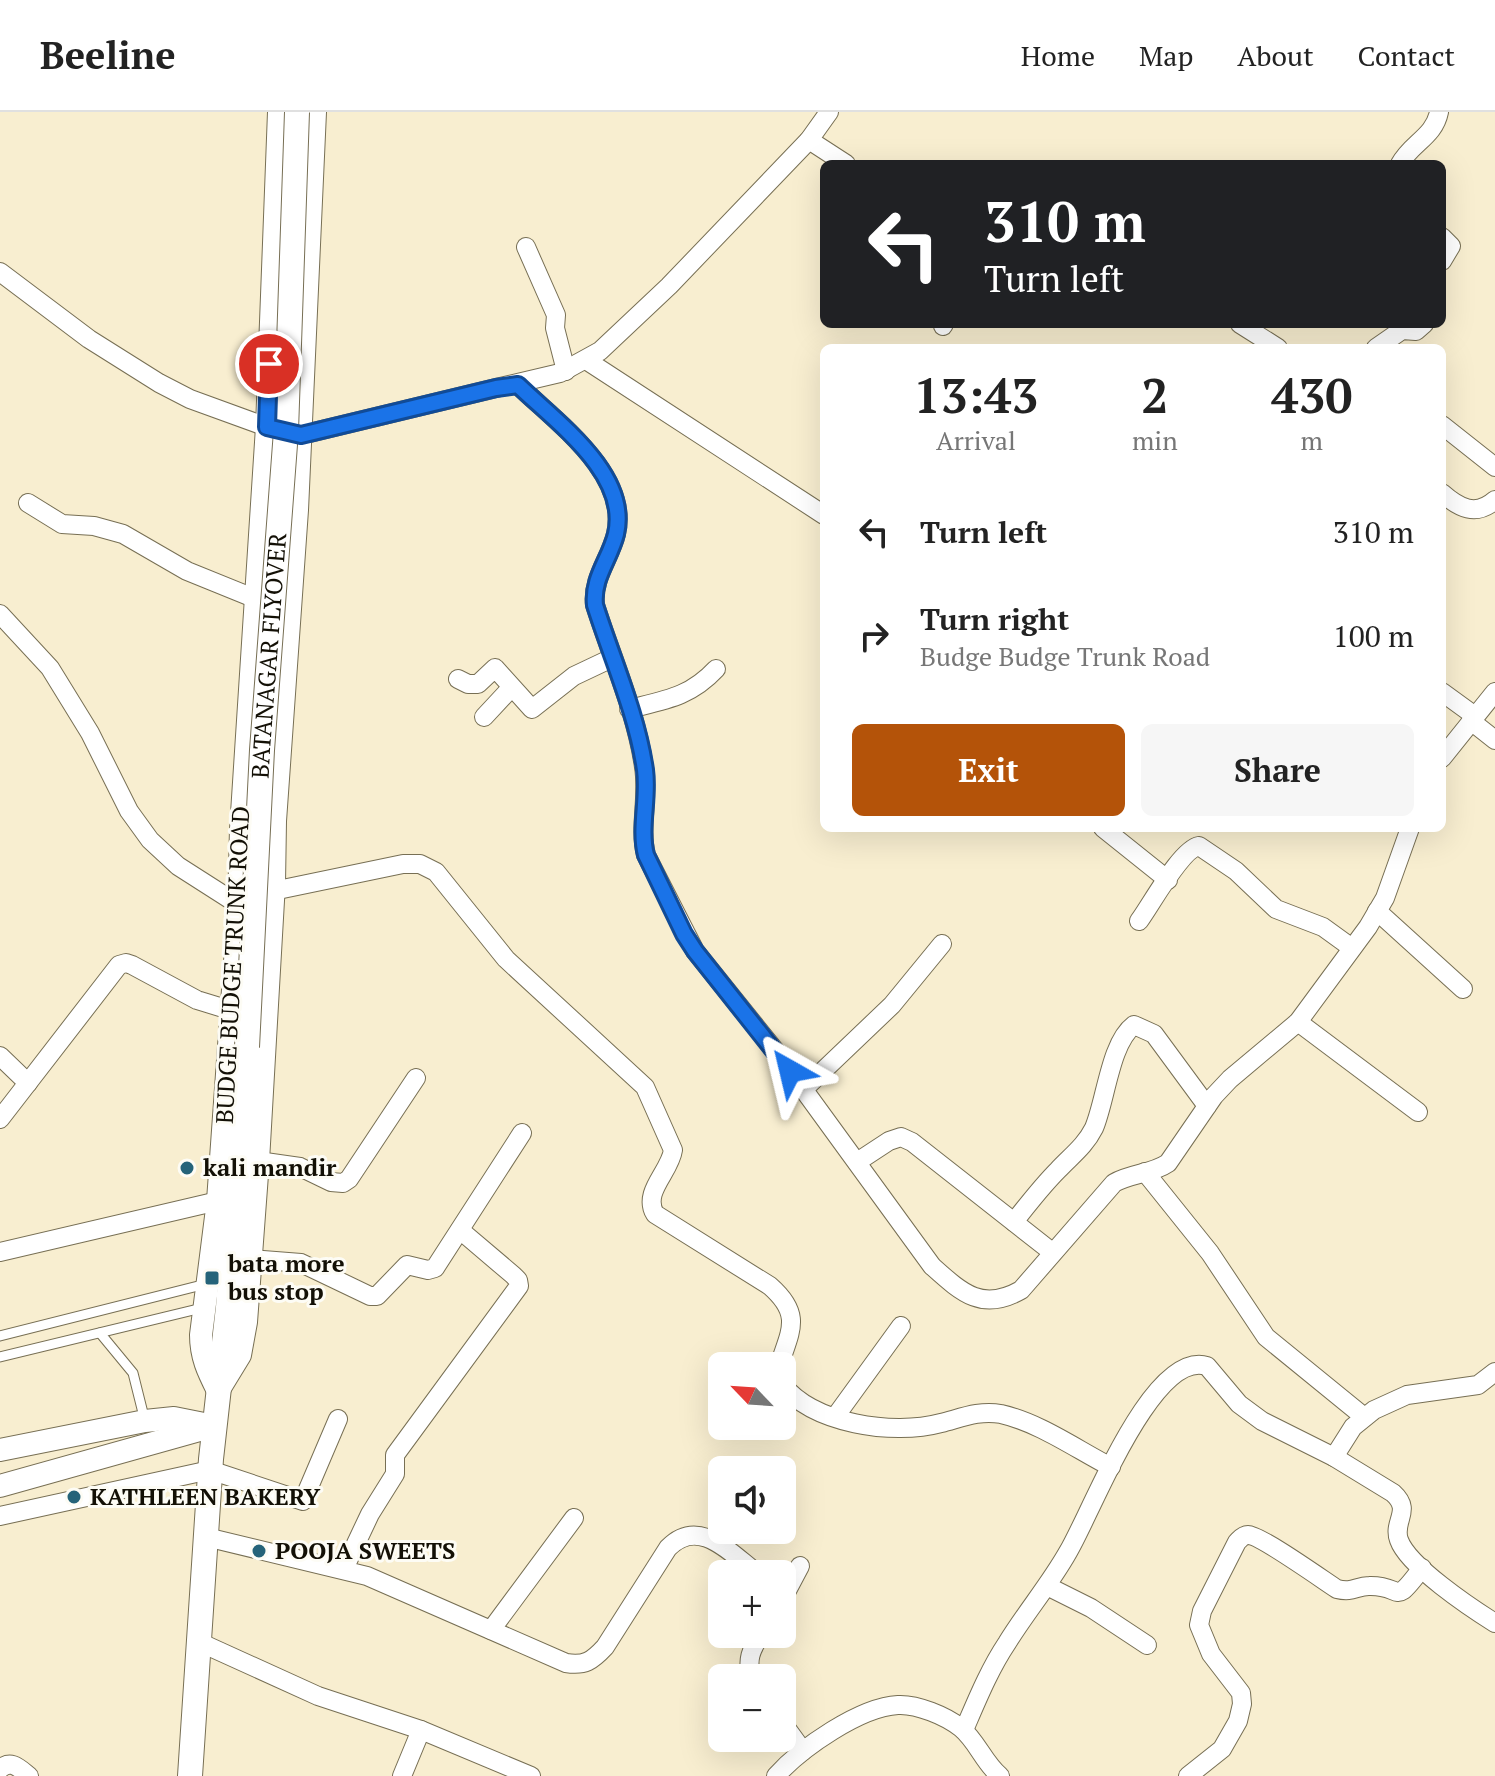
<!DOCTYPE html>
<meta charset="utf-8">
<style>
:root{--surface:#fff;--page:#f6f6f6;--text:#222;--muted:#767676;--line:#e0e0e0;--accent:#b45309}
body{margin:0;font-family:"PT Serif",serif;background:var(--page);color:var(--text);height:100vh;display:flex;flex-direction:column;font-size:30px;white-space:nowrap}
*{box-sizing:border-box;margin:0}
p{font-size:26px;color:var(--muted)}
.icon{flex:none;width:44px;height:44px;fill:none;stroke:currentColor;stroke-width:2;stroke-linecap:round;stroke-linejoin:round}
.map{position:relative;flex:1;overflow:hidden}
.panel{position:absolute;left:820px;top:232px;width:626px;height:488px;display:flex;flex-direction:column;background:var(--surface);border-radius:12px;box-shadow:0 8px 32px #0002}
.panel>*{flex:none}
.banner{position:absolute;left:820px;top:48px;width:626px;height:168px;border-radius:12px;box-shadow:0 8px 32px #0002;background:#202124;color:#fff;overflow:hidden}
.needle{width:52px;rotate:295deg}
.buttons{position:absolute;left:708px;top:1240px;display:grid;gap:16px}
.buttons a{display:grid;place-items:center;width:88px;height:88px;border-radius:12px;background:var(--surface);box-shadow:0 8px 32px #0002;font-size:40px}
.pin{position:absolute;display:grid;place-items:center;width:68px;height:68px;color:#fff;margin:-34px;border:4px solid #fff;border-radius:50%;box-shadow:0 2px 8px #0007}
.me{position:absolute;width:88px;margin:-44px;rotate:323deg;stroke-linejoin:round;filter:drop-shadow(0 0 6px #0008)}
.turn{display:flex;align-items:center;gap:28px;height:168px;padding:0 32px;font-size:36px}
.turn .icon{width:104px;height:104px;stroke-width:2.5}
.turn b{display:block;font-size:56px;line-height:68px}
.eta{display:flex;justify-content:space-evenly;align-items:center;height:136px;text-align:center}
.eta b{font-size:48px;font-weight:700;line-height:56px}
.cta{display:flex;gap:16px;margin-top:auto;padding:16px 32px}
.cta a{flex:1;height:92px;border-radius:12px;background:var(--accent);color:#fff;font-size:32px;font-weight:700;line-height:92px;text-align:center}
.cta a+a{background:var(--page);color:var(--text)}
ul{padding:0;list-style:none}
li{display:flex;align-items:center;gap:24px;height:104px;padding:0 32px}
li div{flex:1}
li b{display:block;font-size:30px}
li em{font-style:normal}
header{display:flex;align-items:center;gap:48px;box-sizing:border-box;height:112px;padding:0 40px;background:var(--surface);border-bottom:2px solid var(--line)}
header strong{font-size:38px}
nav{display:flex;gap:44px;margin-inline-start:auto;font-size:28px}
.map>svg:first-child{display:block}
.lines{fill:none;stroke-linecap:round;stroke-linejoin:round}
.service-casing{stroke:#776f54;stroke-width:11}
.minor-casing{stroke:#776f54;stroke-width:20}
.tertiary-casing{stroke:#776f54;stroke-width:24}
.secondary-casing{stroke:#776f54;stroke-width:26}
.service{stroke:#fff;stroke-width:9}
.minor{stroke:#fff;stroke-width:18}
.tertiary{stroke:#fff;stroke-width:22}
.secondary{stroke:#fff;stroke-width:24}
.secondary-bridge-casing{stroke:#776f54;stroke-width:26;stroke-linecap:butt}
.secondary-bridge{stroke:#fff;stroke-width:24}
.route-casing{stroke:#114b97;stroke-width:20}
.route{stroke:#1a73e8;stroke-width:14}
.poi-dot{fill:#256379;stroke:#fdfcf5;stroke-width:3}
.labels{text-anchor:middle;stroke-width:6;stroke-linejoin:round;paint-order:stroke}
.street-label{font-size:24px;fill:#131006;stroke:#fdfcf5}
.poi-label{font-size:24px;font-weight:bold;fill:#131006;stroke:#fdfcf5;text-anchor:start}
</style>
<header>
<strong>Beeline</strong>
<nav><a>Home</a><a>Map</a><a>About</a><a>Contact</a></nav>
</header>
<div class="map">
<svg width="1495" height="1664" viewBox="0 0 1495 1664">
<rect width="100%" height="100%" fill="#f8eed0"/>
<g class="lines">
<defs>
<g id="service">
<polyline points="100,1221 133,1261 145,1309"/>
<polyline points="0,1224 206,1172"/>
<polyline points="0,1245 202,1196"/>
</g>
<g id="minor">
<polyline points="809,28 846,52"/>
<path d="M 1400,52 C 1411,31 1434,25 1439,0"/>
<polyline points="1442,125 1451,134 1442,149"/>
<polyline points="526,135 556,203 555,216 566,259"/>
<polyline points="0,160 89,227 159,271 190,287 267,315 301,323 496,276 560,261 600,239 669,174 809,28 829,0"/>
<polyline points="1240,212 1278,236"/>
<polyline points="943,214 944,212"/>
<polyline points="1376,236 1402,218 1416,219 1424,212"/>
<polyline points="586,248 824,403"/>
<path d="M 518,273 C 556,310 630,362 616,422 C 610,447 592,466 595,493 C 612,546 636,600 644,655 C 649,685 639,715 646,743 L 695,839 L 777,941 L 932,1154 C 962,1181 982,1200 1021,1178 L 1114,1071 C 1132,1061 1152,1062 1168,1051 L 1214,984 L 1230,967 L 1298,910 L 1368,815 L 1385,786 L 1410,716"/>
<polyline points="1442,313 1495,355"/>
<path d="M 1442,381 C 1459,396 1476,405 1495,388"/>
<polyline points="28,391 62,412 94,414 123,422 187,459 256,487"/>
<polyline points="0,502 50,556 90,621 129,699 150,728 178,754 239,793"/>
<polyline points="458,567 468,572 478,572 495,556 532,597 574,564 612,546"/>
<polyline points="1442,580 1475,604"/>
<path d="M 629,597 C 665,588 690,585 716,557"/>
<polyline points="484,605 511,576"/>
<polyline points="1471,609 1495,628"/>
<polyline points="1442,646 1495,580"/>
<polyline points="1103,716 1168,768"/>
<path d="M 273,779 L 403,752 L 420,752 L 436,760 L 506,847 L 645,975 L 673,1038 C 670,1060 642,1080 655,1102 L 770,1174 C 803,1203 790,1219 779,1254"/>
<polyline points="1377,799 1463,877"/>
<path d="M 1139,809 C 1151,793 1181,737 1199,734 L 1236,759 L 1276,797 L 1323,815 L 1352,836"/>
<polyline points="1298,910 1418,1000"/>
<polyline points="0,944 28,971"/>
<polyline points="804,977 892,893 942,832"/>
<polyline points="0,1007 119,853 126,851 132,853 197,888 233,899"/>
<polyline points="258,1049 300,1055 331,1070 343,1071 349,1067 416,966"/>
<polyline points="857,1050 889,1029 901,1025 912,1030 1052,1140"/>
<polyline points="1145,1060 1210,1141 1266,1225 1363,1304"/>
<path d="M 1014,1110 C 1028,1092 1042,1074 1058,1058 C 1071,1044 1085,1034 1094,1016 C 1106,988 1110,931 1134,913 L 1154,922 L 1207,994"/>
<polyline points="0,1140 218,1089"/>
<polyline points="251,1147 301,1151 370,1184 377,1184 407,1153 428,1158 435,1156 522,1021"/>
<path d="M 782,1272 C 813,1312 893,1324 941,1311 C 961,1306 979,1298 1001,1302 C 1040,1311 1076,1337 1111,1355"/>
<polyline points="835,1305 901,1214"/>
<polyline points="1334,1345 1353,1315 1374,1298 1407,1283 1478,1273 1495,1260"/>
<polyline points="0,1404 210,1358 303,1389 338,1307"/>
<path d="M 206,1425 L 367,1464 L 566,1551 C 585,1554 592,1549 605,1535 L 668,1436 C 699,1404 730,1441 758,1462"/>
<polyline points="344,1457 370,1402 395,1362 395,1343 519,1174 518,1168 513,1163 460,1118"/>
<polyline points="1047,1474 1091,1496 1147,1533"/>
<polyline points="782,1488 800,1454"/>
<polyline points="491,1518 574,1406"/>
<polyline points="199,1530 318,1584 421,1618 531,1664"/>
<path d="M 752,1566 C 746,1548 751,1538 761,1522"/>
<polyline points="782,1610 803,1639"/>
<path d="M 964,1618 C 977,1588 989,1558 1007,1531 C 1026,1500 1050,1472 1068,1440 C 1091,1402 1152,1237 1207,1254 L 1239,1292 L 1262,1309 L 1334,1345 L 1393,1381 C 1413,1399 1392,1409 1399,1428 C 1408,1454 1471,1496 1495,1511"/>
<path d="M 0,1657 C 11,1647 19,1656 29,1664"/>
<polyline points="402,1664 421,1618"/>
<path d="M 776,1664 C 801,1636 860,1595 898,1593 C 917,1592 946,1604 961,1616 C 977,1629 984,1651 1000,1664"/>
<path d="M 1188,1664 L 1222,1637 L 1238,1609 L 1242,1592 L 1241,1581 L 1211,1542 L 1199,1513 L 1202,1499 L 1237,1430 C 1240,1427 1243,1423 1248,1423 C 1260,1423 1323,1468 1337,1477 C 1353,1481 1356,1474 1369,1474 C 1405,1473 1391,1497 1422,1456"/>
</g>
<g id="tertiary">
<path d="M 279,0 L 267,315 L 241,717 L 239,793 L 218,1089 L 201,1223 C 201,1245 208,1259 218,1279 L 240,1243 L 246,1210 L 258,1049 L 274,771 L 275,709 L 297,398 L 315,0"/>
<polyline points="0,1338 145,1309 174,1306 209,1313"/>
<polyline points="0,1374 214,1314"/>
</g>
<polyline id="secondary" points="190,1664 211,1347 228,1195 247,935"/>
</defs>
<use href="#service" class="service-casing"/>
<use href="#minor" class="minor-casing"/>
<use href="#tertiary" class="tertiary-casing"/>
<use href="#secondary" class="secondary-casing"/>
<use href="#service" class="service"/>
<use href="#minor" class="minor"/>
<use href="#tertiary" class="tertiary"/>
<use href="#secondary" class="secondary"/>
<defs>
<g id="secondary-bridge">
<path id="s1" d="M 247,935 L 262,638 L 286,319 L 297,0"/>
</g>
</defs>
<use href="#secondary-bridge" class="secondary-bridge-casing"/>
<use href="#secondary-bridge" class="secondary-bridge"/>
</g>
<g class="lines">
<defs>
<path id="route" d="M 269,252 L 267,315 L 301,323 L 496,276 L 518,273 C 556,310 630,362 616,422 C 610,447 592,466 595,493 C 612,547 637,602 645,658 C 649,686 639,716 646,743 L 684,822 L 695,839 L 790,959"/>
</defs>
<use href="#route" class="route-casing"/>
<use href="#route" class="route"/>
</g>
<g class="poi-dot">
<circle cx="187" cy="1056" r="8"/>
<rect x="204" y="1158" width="16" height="16" rx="4"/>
<circle cx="74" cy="1385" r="8"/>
<circle cx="259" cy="1439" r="8"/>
</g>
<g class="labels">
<g class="street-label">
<text dy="8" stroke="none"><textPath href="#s1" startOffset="392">BATANAGAR FLYOVER</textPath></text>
<text transform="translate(233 853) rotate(-87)" y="8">BUDGE BUDGE TRUNK ROAD</text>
</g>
<g class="poi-label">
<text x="203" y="1064">kali mandir</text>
<text x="228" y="1160">bata more<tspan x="228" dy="28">bus stop</tspan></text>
<text x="90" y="1393">KATHLEEN BAKERY</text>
<text x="275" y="1447">POOJA SWEETS</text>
</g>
</g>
</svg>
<div class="buttons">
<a><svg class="needle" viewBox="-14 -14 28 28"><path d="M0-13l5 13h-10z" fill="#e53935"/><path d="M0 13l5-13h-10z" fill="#767676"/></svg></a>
<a><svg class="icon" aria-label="sound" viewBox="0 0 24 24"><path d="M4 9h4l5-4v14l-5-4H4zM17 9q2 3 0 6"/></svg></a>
<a>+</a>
<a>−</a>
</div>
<div class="pin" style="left:269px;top:252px;background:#d93025"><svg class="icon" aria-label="arrive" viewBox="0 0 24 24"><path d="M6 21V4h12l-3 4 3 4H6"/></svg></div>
<svg class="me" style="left:790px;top:959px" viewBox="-20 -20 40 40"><path d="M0-17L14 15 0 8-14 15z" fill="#1a73e8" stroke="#fff" stroke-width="4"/></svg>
<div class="banner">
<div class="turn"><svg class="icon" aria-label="left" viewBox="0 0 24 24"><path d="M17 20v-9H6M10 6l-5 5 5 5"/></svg><div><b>310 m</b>Turn left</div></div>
</div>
<section class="panel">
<div class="eta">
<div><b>13:43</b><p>Arrival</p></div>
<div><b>2</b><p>min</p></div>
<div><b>430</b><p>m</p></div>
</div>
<ul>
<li><svg class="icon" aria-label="left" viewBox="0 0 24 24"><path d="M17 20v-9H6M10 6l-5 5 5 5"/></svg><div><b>Turn left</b></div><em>310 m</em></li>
<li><svg class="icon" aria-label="right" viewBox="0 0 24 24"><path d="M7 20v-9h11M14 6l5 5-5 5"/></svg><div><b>Turn right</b><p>Budge Budge Trunk Road</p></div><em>100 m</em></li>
</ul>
<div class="cta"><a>Exit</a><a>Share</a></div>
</section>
</div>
